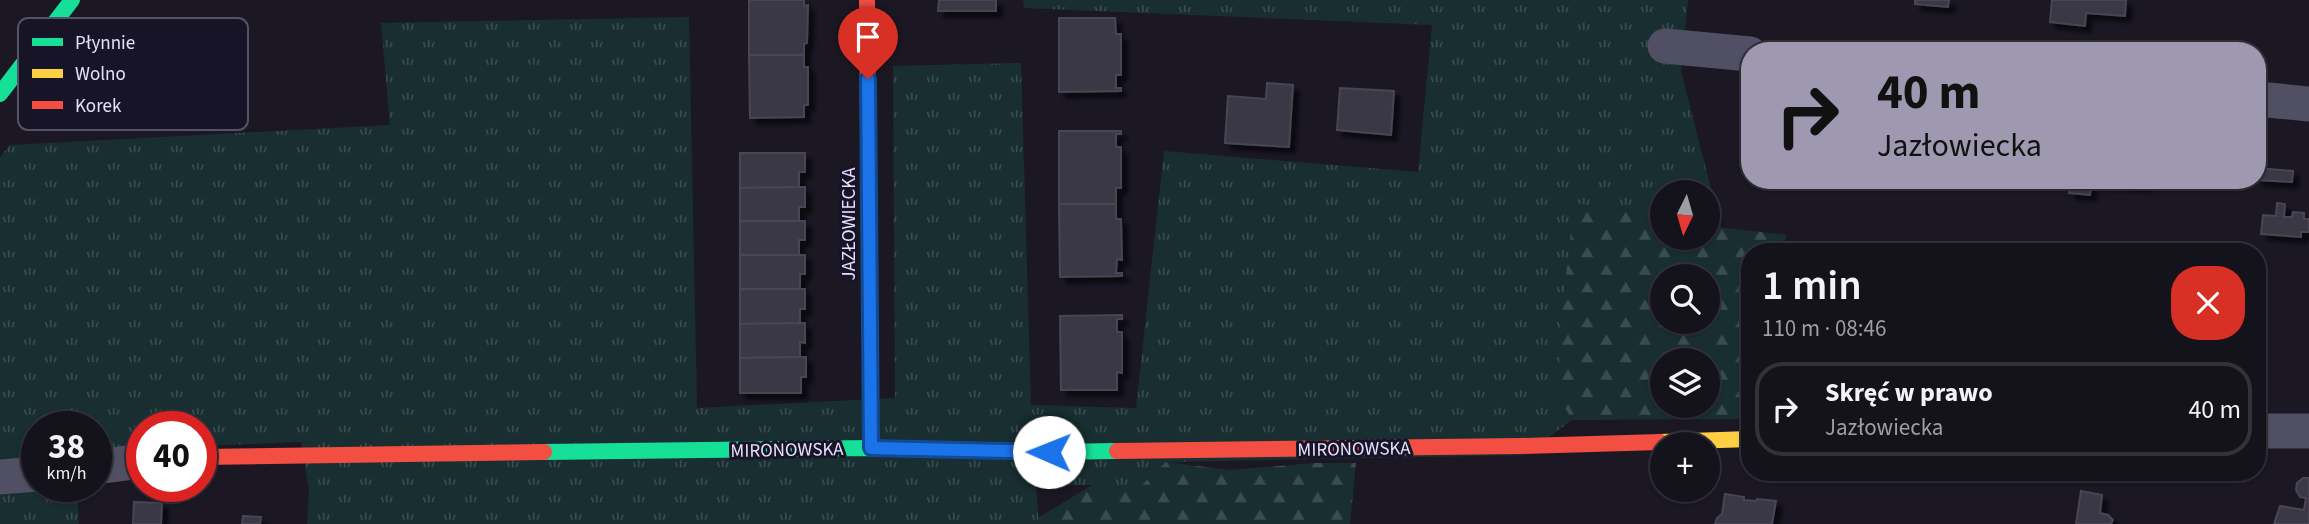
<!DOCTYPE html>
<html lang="pl">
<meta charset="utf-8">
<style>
:root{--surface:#14121b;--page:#1d1b24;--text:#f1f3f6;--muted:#9d9ea3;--line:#33323a}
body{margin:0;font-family:"Source Sans 3",sans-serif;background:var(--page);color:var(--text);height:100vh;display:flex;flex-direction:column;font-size:26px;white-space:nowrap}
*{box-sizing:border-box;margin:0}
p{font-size:23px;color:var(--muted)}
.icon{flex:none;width:38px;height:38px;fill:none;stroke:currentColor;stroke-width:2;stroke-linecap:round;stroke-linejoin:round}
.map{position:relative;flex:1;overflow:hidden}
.drawer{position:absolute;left:1741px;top:243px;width:525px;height:238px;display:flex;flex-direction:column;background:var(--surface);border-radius:28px;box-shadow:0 2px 5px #0004,0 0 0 2px var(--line)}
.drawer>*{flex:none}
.top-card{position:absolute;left:1741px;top:42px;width:525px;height:147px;border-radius:28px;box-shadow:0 2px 5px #0004,0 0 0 2px var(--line);background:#9e99b0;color:#111;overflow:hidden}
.needle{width:46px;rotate:185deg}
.controls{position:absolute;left:1650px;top:180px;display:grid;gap:14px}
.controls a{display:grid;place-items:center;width:70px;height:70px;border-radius:50%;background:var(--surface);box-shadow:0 2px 5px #0004,0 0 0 2px var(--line);font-size:35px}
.speed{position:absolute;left:21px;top:411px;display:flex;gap:14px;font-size:35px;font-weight:700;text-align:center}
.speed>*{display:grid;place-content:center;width:91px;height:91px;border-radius:50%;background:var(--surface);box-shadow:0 2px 5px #0004,0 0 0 2px var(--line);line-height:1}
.speed small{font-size:18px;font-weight:400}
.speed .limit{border:10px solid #d22;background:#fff;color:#111}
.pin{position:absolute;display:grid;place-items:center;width:60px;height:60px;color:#fff;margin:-72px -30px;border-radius:50% 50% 50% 0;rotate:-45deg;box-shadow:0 0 7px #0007}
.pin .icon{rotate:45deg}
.me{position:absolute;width:77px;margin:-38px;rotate:271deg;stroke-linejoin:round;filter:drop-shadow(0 0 5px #0008)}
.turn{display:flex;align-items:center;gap:24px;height:147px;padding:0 21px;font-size:32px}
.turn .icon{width:91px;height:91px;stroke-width:2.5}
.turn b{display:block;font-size:49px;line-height:60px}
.round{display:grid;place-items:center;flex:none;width:74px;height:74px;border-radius:28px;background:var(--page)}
.overview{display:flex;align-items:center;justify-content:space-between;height:119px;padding:0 21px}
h1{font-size:42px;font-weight:600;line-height:52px}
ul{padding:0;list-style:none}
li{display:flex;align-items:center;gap:21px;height:94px;margin:0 14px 10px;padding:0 7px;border:4px solid var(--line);border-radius:28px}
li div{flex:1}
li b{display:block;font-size:26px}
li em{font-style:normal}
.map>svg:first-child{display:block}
.grass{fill:url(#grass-tufts)}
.forest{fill:url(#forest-firs);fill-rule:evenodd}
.building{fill:#3b3745;stroke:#484555;stroke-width:2;filter:url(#shadow)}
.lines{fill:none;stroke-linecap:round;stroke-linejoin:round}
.street{stroke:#514f63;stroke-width:35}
.fast{stroke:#16e098;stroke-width:16}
.slow{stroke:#ffcf43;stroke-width:16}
.jam{stroke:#f24e42;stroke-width:16}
.route-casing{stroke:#114b97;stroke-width:18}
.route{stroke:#1a73e8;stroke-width:12}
.labels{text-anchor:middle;stroke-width:6;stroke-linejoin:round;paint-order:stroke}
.street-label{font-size:19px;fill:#e4dffb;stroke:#181428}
.key{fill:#181428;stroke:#555167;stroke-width:2}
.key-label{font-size:19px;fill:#e4dffb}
</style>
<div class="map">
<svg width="2309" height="524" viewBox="0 0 2309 524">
<defs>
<pattern id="grass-tufts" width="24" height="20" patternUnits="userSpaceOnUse" patternTransform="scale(1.75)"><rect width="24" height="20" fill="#182e30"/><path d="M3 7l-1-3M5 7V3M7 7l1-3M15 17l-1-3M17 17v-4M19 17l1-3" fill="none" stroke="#394c4f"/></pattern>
<pattern id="forest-firs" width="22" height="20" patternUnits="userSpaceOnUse" patternTransform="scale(1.75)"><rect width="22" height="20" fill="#182e30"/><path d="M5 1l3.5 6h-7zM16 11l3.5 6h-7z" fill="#394c4f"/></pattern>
<filter id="shadow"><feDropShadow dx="6" dy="6" stdDeviation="2" flood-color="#0009"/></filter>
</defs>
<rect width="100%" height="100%" fill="#1b1824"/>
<g class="grass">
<polygon points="1023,0 1688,0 1681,71 1721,228 1708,226 1708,192 1662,192 1662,218 1574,203 1557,394 1572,420 1525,455 1166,462 1159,485 1036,485 1039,524 307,524 309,489 301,442 201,446 201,427 142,427 142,449 96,452 96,427 37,427 37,460 0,461 0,157 10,145 390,125 381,23 689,17 697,408 895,398 893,66 1021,63 1031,405 1136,408 1164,151 1418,172 1432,25 1024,8"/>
<polygon points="0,484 77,487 79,524 0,524"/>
</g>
<g class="forest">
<path d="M 1574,203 L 1662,218 L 1662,238 L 1708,238 L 1708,226 L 1786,235 L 1784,252 L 1750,252 L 1750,419 L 1572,420 L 1557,394 L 1563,305 ZM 1662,276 L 1708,276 L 1708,322 L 1662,322 ZM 1662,360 L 1708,360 L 1708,406 L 1662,406 Z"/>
<polygon points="1166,462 1231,470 1314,463 1356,463 1350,524 1039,524 1038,518 1092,485 1142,485"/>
</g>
<g class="building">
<polygon points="749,0 804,0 804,6 808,5 807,43 804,44 804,55 749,55"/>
<polygon points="939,0 996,0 996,11 938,11"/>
<polygon points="1915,0 1949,0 1948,7 1915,4"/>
<polygon points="2052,0 2126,0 2125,16 2086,13 2085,26 2050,22"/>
<polygon points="1059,18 1115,18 1116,34 1121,34 1121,75 1116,75 1116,88 1121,88 1121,91 1059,92"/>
<polygon points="749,55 804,55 804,67 808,67 808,105 804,105 804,117 750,118"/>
<polygon points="1267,83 1293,85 1289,147 1225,143 1228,96 1266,99"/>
<polygon points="1340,88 1394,91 1391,135 1337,130"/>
<polygon points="1059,131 1121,131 1121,134 1116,134 1116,147 1121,147 1121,188 1116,188 1116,204 1059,204"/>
<polygon points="740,153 805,153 805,172 799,172 799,187 740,188"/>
<polygon points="2258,168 2293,171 2292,182 2255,180 2258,180"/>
<polygon points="2070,180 2145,180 2145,186 2091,182 2090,195 2069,193"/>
<polygon points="805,187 805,207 799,207 799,221 740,221 740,188"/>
<polygon points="2277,203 2285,204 2284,217 2292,217 2293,212 2304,213 2304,219 2309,219 2309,232 2301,232 2301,237 2261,234 2263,215 2276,216"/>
<polygon points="1059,204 1116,204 1116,219 1121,219 1122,260 1117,259 1116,273 1122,273 1122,276 1060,277"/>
<polygon points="740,221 805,221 805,240 799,240 799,255 740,255"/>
<polygon points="740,255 805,255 805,274 800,274 800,289 740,289"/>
<polygon points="740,289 805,289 805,309 800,309 800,323 740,324"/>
<polygon points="1122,315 1122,319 1117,319 1117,332 1122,332 1122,373 1117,372 1117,390 1061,390 1060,316"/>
<polygon points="805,323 805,343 800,342 800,357 740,358 740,324"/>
<polygon points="806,357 806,377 801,377 801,393 740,393 740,358"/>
<polygon points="2303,478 2309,478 2309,524 2274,524 2280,506 2304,510 2306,498 2300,497 2296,490 2297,483"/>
<polygon points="2081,491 2102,495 2100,513 2108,515 2113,520 2111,524 2076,524"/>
<polygon points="1725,494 1744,497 1744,500 1756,501 1757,499 1776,501 1772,524 1715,524 1717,518 1722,514"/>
<polygon points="134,502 162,503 161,524 133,524"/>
<polygon points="243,516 261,517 260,524 242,524"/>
</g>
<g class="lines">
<g class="street">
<polyline points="1665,46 1750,54"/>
<polyline points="2258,99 2309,104"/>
<polyline points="2258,431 2309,431"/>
<polyline points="96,467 142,461"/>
<polyline points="0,477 37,474"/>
</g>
<g class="fast">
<polyline points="0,94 72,0"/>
<polyline points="870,351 871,448"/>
<polyline points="544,452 871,448 1049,452 1117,451"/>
</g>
<polyline class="slow" points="1660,442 1750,439"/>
<g class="jam">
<polyline points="867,0 870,351"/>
<polyline points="1117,451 1520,446 1660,442"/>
<polyline points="201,457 544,452"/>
</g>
</g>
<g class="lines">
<defs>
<polyline id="route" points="868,79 871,448 1049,452"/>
</defs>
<use href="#route" class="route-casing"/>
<use href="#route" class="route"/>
</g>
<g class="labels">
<g class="street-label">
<text transform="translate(848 224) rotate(-90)" y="7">JAZŁOWIECKA</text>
<text transform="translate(1354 448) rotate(-1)" y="7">MIRONOWSKA</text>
<text transform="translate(787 449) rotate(-1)" y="7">MIRONOWSKA</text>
</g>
</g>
<rect x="18" y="18" width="230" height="112" rx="10" class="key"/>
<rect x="32" y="38" width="31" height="8" fill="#16e098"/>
<rect x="32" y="69" width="31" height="9" fill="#ffcf43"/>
<rect x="32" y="101" width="31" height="8" fill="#f24e42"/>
<g class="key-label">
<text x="75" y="49">Płynnie</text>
<text x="75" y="80">Wolno</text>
<text x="75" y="112">Korek</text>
</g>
</svg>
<div class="controls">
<a><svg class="needle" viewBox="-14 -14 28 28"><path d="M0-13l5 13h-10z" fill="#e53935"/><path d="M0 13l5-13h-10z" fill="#9d9ea3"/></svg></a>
<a><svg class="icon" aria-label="search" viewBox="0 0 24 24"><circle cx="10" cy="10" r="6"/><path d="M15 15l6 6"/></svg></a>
<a><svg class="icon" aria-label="layers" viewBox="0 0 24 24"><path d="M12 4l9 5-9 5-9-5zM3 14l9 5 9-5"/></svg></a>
<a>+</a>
</div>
<div class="speed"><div>38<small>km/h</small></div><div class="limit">40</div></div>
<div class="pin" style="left:868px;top:79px;background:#d93025"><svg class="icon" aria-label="arrive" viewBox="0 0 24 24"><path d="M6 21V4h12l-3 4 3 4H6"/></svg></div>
<svg class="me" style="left:1049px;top:452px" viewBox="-20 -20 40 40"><circle r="19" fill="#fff"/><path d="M0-13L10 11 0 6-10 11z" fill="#1a73e8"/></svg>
<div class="top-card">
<div class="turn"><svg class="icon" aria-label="right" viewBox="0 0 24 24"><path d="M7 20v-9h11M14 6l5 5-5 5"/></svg><div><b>40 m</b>Jazłowiecka</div></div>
</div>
<section class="drawer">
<div class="overview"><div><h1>1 min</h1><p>110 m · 08:46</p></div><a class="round" style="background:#d93025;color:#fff"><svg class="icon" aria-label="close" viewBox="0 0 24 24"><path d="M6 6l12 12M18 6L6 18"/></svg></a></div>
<ul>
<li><svg class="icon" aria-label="right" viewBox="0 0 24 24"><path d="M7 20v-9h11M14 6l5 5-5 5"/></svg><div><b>Skręć w prawo</b><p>Jazłowiecka</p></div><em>40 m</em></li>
</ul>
</section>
</div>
